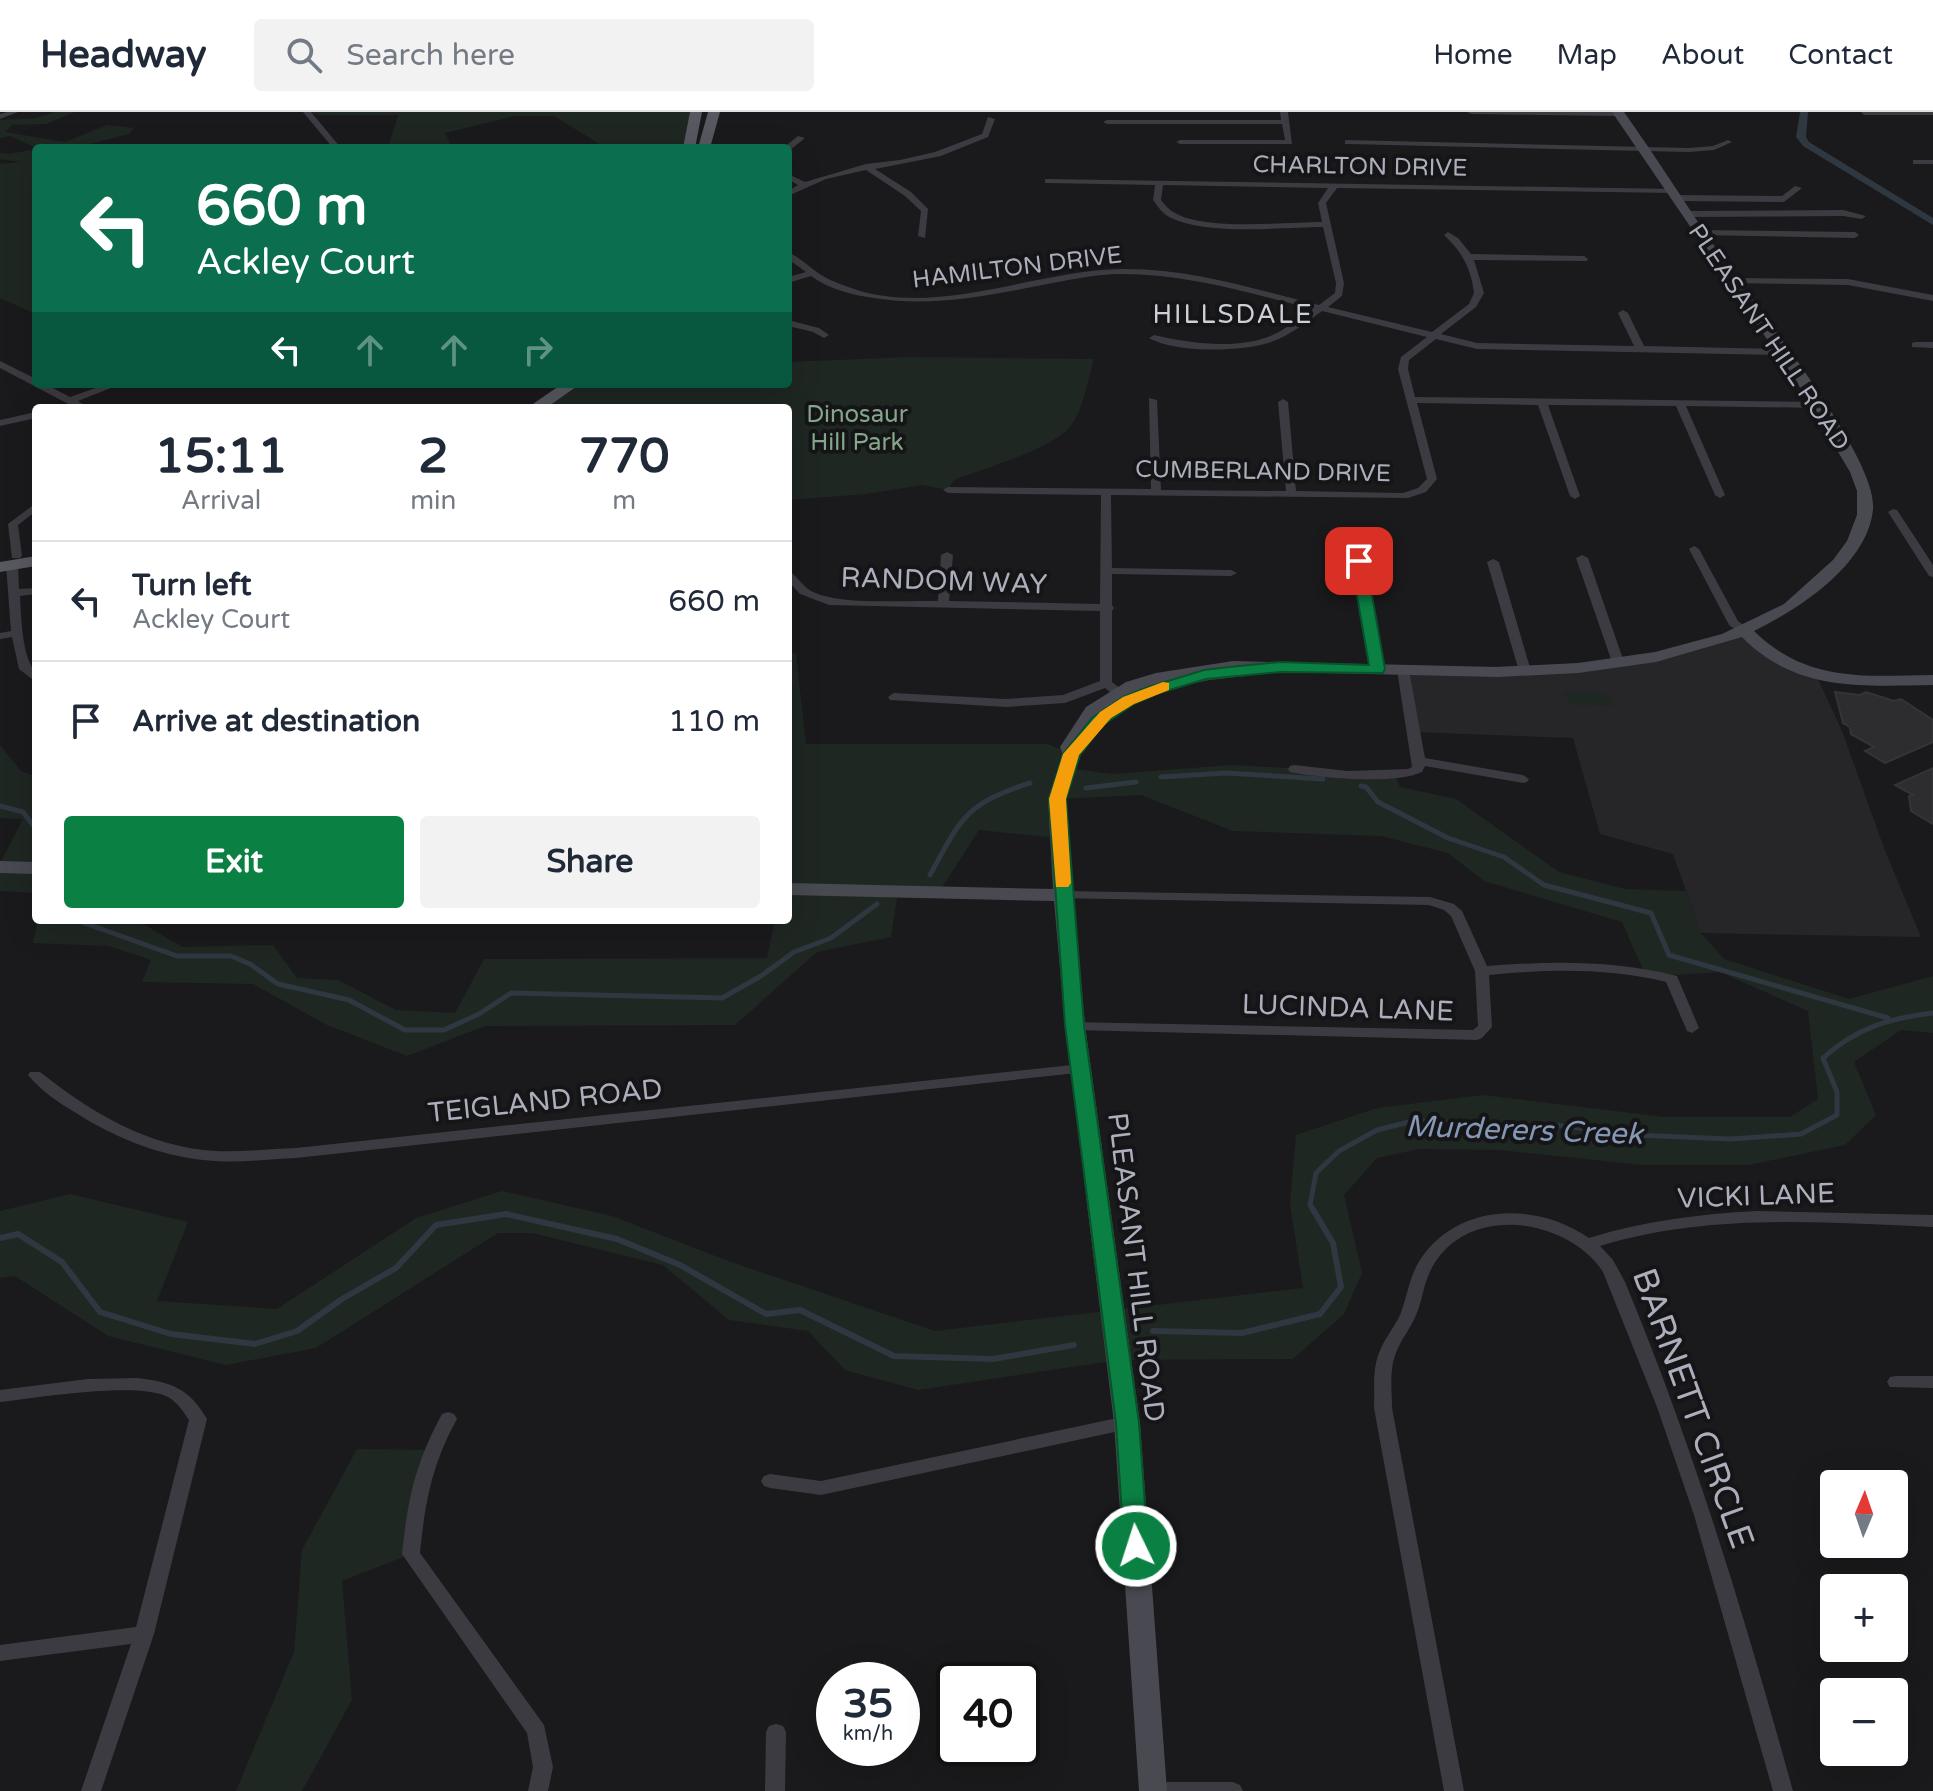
<!DOCTYPE html>
<meta charset="utf-8">
<style>
:root{--surface:#fff;--page:#f2f2f3;--text:#1f2937;--muted:#747a83;--line:#e0e1e3;--accent:#0b8043}
body{margin:0;font-family:"Varela Round",sans-serif;background:var(--page);color:var(--text);height:100vh;display:flex;flex-direction:column;font-size:30px;white-space:nowrap}
*{box-sizing:border-box;margin:0}
p{font-size:26px;color:var(--muted)}
.icon{flex:none;width:44px;height:44px;fill:none;stroke:currentColor;stroke-width:2;stroke-linecap:round;stroke-linejoin:round}
.map{position:relative;flex:1;overflow:hidden}
.drawer{position:absolute;left:32px;top:292px;width:760px;height:520px;display:flex;flex-direction:column;background:var(--surface);border-radius:8px;box-shadow:0 8px 32px #0002}
.drawer>*{flex:none}
.hud{position:absolute;left:32px;top:32px;width:760px;height:244px;border-radius:8px;box-shadow:0 8px 32px #0002;background:#0b6e4f;color:#fff;overflow:hidden}
.needle{width:52px;rotate:2deg}
.tools{position:absolute;left:1820px;top:1358px;display:grid;gap:16px}
.tools a{display:grid;place-items:center;width:88px;height:88px;border-radius:8px;background:var(--surface);box-shadow:0 8px 32px #0002;font-size:40px}
.speed{position:absolute;left:816px;top:1550px;display:flex;gap:16px;font-size:40px;font-weight:700;text-align:center}
.speed>*{display:grid;place-content:center;width:104px;height:104px;border-radius:50%;background:var(--surface);box-shadow:0 8px 32px #0002;line-height:1}
.speed small{font-size:20px;font-weight:400}
.speed .limit{border:4px solid #111;border-radius:12px;background:#fff;color:#111}
.pin{position:absolute;display:grid;place-items:center;width:68px;height:68px;color:#fff;margin:-34px;border-radius:16px;box-shadow:0 4px 12px #0006}
.me{position:absolute;width:88px;margin:-44px;rotate:356deg;stroke-linejoin:round;filter:drop-shadow(0 0 6px #0008)}
.turn{display:flex;align-items:center;gap:28px;height:168px;padding:0 32px;font-size:36px}
.turn .icon{width:104px;height:104px;stroke-width:2.5}
.turn b{display:block;font-size:56px;line-height:68px}
.lanes{display:flex;align-items:center;height:76px;padding:0 32px;background:#0003;justify-content:center;gap:40px;direction:ltr}
.lanes .off{opacity:.35}
.eta{display:flex;justify-content:space-evenly;align-items:center;height:136px;text-align:center}
.eta b{font-size:48px;font-weight:800;line-height:56px}
.button{display:flex;gap:16px;margin-top:auto;padding:16px 32px}
.button a{flex:1;height:92px;border-radius:8px;background:var(--accent);color:#fff;font-size:32px;font-weight:800;line-height:92px;text-align:center}
.button a+a{background:var(--page);color:var(--text)}
ul{padding:0;list-style:none}
li{display:flex;align-items:center;gap:24px;height:120px;padding:0 32px;border-top:2px solid var(--line)}
li div{flex:1}
li b{display:block;font-size:30px}
li em{font-style:normal}
header{display:flex;align-items:center;gap:48px;box-sizing:border-box;height:112px;padding:0 40px;background:var(--surface);border-bottom:2px solid var(--line)}
header strong{font-size:38px}
nav{display:flex;gap:44px;margin-inline-start:auto;font-size:28px}
.search{width:560px;height:72px;background:var(--page);display:flex;align-items:center;gap:20px;box-sizing:border-box;padding:0 28px;border-radius:8px;color:var(--muted);font-size:30px}
.map>svg:first-child{display:block}
.built{fill:#262629}
.green{fill:#1f2722}
.lines{fill:none;stroke-linecap:round;stroke-linejoin:round}
.stream-far1{stroke:#2f3740;stroke-width:5}
.stream{stroke:#2f3740;stroke-width:6}
.canal{fill:#2f3740;fill-rule:evenodd}
.building{fill:#2d2d30;stroke:#343438;stroke-width:2}
.street{fill:#3b3b41;fill-rule:evenodd}
.secondary{fill:#494a51;fill-rule:evenodd}
.primary{fill:#575860;fill-rule:evenodd}
.route{fill:#0b8043;stroke:#07532c;stroke-width:2}
.slow{fill:#f59e0b}
.labels{text-anchor:middle;stroke-width:8;stroke-linejoin:round;paint-order:stroke}
.far-street-label{font-size:24px;fill:#acafbb;stroke:#151517}
.far-park-label{font-size:24px;fill:#84a68a;stroke:#151517}
.far-neighbourhood-label{font-size:26px;letter-spacing:2px;fill:#cdcfd7;stroke:#151517}
.street-label{font-size:28px;fill:#acafbb;stroke:#151517}
.water-label{font-size:30px;font-style:italic;fill:#8498b5;stroke:#151517}
.near-street-label{font-size:34px;fill:#acafbb;stroke:#151517}
</style>
<header>
<strong>Headway</strong>
<div class="search"><svg class="icon" aria-label="search" viewBox="0 0 24 24"><circle cx="10" cy="10" r="6"/><path d="M15 15l6 6"/></svg>Search here</div>
<nav><a>Home</a><a>Map</a><a>About</a><a>Contact</a></nav>
</header>
<div class="map">
<svg width="1933" height="1679" viewBox="0 0 1933 1679">
<rect width="100%" height="100%" fill="#1a1a1c"/>
<polygon class="built" points="1746,520 1817,565 1842,619 1884,736 1921,825 1701,821 1673,742 1600,722 1573,626 1414,620 1407,558 1618,550"/>
<g class="green">
<polygon points="55,0 75,0 46,12 12,13 5,20 65,30 107,13 134,16 129,22 73,36 57,36 53,33 32,34 10,24 0,26 0,8 36,6"/>
<polygon points="307,0 696,0 689,36 606,36 554,4 515,4 445,21 451,34 388,36 398,3 319,3"/>
<polygon points="31,38 36,45 36,202 0,186 0,52 21,50 0,47 0,41 9,42"/>
<path d="M 910,245 L 1094,247 C 1088,267 1084,295 1072,312 C 1057,336 982,357 954,368 L 948,378 L 922,373 L 866,382 L 788,388 L 788,296 L 535,296 L 572,272 L 788,272 L 788,250 Z"/>
<polygon points="788,540 796,541 806,632 1048,632 1072,642 1068,656 1112,662 1232,653 1395,662 1400,675 1456,687 1559,760 1625,777 1686,779 1701,821 1724,847 1849,887 1933,864 1933,921 1901,918 1854,950 1876,1003 1845,1033 1749,1053 1642,1053 1499,1038 1419,1037 1377,1046 1344,1083 1362,1161 1344,1202 1293,1247 1119,1248 918,1278 845,1258 808,1219 729,1208 663,1153 532,1121 498,1121 316,1236 226,1253 108,1224 15,1164 0,1166 0,1099 70,1082 188,1110 157,1189 277,1197 416,1106 502,1079 612,1104 731,1150 935,1219 1303,1176 1290,1092 1296,1023 1377,996 1483,983 1664,1005 1790,1005 1818,987 1808,899 1720,860 1675,863 1643,858 1622,810 1484,769 1448,741 1381,724 1233,719 1141,683 1058,687 1059,726 979,718 939,780 898,779 891,825 817,840 735,913 485,914 407,944 327,913 253,872 142,870 151,848 109,834 33,831 38,808 137,808 182,835 273,833 297,866 338,868 396,898 455,901 484,847 767,846 775,808 788,808"/>
<polygon points="1566,579 1598,581 1610,585 1613,594 1570,593 1567,585 1562,582"/>
<polygon points="0,633 21,659 36,665 36,781 0,779 0,751 23,707 0,706"/>
<polygon points="357,1337 430,1338 411,1442 342,1469 352,1588 302,1679 236,1679 294,1540 302,1438"/>
</g>
<g class="lines">
<g class="stream-far1">
<polyline points="1161,665 1226,661 1323,667"/>
<polyline points="1361,674 1366,675 1378,690 1448,726 1504,745 1544,773 1651,801 1669,843 1888,906"/>
<polyline points="1086,676 1136,670"/>
<polyline points="0,694 23,700 36,717"/>
<path d="M 930,763 C 962,705 965,692 1030,671"/>
<polyline points="76,808 177,844 231,844 250,852 278,872 349,888 405,918 444,918 479,902 511,881 722,886 761,864 794,840 831,826 877,792"/>
<path d="M 1313,1098 L 1310,1093 L 1316,1061 L 1339,1039 L 1377,1018 L 1413,1009 L 1564,1014 L 1635,1023 L 1731,1027 L 1801,1022 L 1837,1003 L 1837,980 L 1823,946 C 1856,916 1890,906 1933,901"/>
</g>
<g class="stream">
<polyline points="0,1126 18,1122 62,1150 100,1200 171,1222 255,1232 297,1219 342,1187 396,1156 436,1113 506,1102 617,1127 680,1153 766,1202 800,1198 894,1244 993,1247 1074,1233"/>
<polyline points="1153,1219 1242,1221 1320,1202 1341,1175 1333,1131 1312,1096"/>
</g>
<polygon class="canal" points="1800,0 1808,0 1806,25 1809,30 1933,106 1933,113 1803,34 1796,25"/>
</g>
<g class="building">
<polygon points="1835,580 1860,583 1866,580 1894,589 1901,587 1933,608 1933,630 1885,651 1865,639 1874,635 1851,622 1850,615 1843,611"/>
<polygon points="1933,656 1933,712 1911,699 1909,684 1913,683 1895,673"/>
</g>
<g class="lines">
<g class="street">
<polygon points="7,0 18,0 0,7 0,2"/>
<polygon points="303,0 311,0 341,36 333,36"/>
<polygon points="1280,0 1288,0 1292,32 1180,32 1176,30 1180,28 1285,28 1282,12 1107,12 1103,10 1107,8 1281,8"/>
<polygon points="1467,0 1621,0 1624,2 1620,4 1471,2"/>
<polygon points="1861,0 1933,0 1933,3 1864,3"/>
<polygon points="988,5 995,7 988,25 941,44 875,57 911,80 928,97 925,126 918,124 921,99 905,84 866,58 826,67 788,84 788,79 798,73 788,67 788,62 805,70 866,52 900,48 935,40 982,22"/>
<polygon points="798,24 805,26 790,38 783,36"/>
<polygon points="1345,28 1689,36 1713,34 1728,28 1732,30 1714,38 1689,40 1348,32 1345,32"/>
<rect x="1913" y="48" width="20" height="4"/>
<path d="M 1045,67 L 1675,77 L 1675,81 L 1672,81 L 1337,76 L 1326,91 L 1344,171 L 1342,184 L 1328,195 L 1432,220 L 1469,192 L 1474,181 C 1471,156 1462,140 1444,123 L 1448,120 L 1458,126 L 1471,142 L 1584,144 L 1588,147 L 1587,149 L 1474,148 L 1484,181 L 1476,195 L 1441,222 L 1477,231 L 1634,234 L 1618,201 L 1623,198 L 1628,201 L 1644,234 L 1781,237 L 1786,240 L 1781,243 L 1477,237 L 1436,227 L 1409,248 L 1408,257 L 1415,285 L 1820,290 L 1825,293 L 1820,296 L 1686,294 L 1725,383 L 1720,386 L 1715,383 L 1676,294 L 1548,293 L 1580,384 L 1575,387 L 1570,384 L 1538,293 L 1417,291 L 1437,367 L 1426,380 L 1408,386 L 1111,383 L 1112,456 L 1231,458 L 1237,461 L 1231,464 L 1112,462 L 1112,493 L 1114,496 L 1112,499 L 1112,570 L 1131,585 L 1133,588 L 1131,591 L 1123,591 L 1105,576 L 1065,591 L 1006,595 L 890,588 L 888,585 L 894,581 L 1006,587 L 1063,583 L 1100,569 L 1100,499 L 829,493 L 800,482 L 788,469 L 788,459 C 797,463 802,474 811,479 C 840,494 904,488 938,489 L 941,443 L 947,440 L 953,443 L 949,489 L 1100,492 L 1101,383 L 948,381 L 943,378 L 948,375 L 1151,377 L 1149,286 L 1157,288 L 1161,378 L 1286,379 L 1278,290 L 1283,287 L 1288,290 L 1296,379 L 1403,381 L 1418,376 L 1427,367 L 1398,257 L 1401,245 L 1427,225 L 1322,199 C 1305,211 1288,225 1268,231 C 1239,240 1175,241 1149,226 L 1154,223 C 1188,231 1232,237 1265,226 C 1283,220 1298,207 1313,197 C 1250,181 1187,162 1121,162 C 1093,162 1065,169 1037,174 C 983,185 928,195 874,186 C 853,183 828,177 811,164 L 788,171 L 788,165 L 806,160 L 788,147 L 788,140 C 801,146 811,157 823,164 C 833,170 846,174 857,178 C 941,204 1037,158 1122,157 C 1189,156 1254,177 1319,193 L 1335,181 L 1336,171 L 1323,115 C 1281,115 1209,124 1171,106 C 1163,102 1158,95 1153,88 L 1155,73 L 1048,71 L 1045,71 ZM 1163,73 L 1328,76 L 1318,91 L 1322,110 C 1285,110 1206,119 1175,101 C 1169,98 1165,93 1161,88 Z"/>
<polygon points="1795,74 1802,76 1784,90 1676,89 1672,86 1676,83 1782,84"/>
<polygon points="1843,98 1866,104 1862,107 1843,104 1687,105 1683,102 1687,99"/>
<polygon points="1701,118 1855,120 1859,123 1855,126 1698,123 1697,121"/>
<polygon points="1732,166 1848,167 1933,183 1933,189 1848,173 1729,171 1729,167"/>
<polygon points="788,208 819,216 829,223 824,226 813,220 788,214"/>
<polygon points="1915,230 1933,230 1933,236 1912,235 1912,231"/>
<polygon points="0,249 36,267 36,272 45,272 70,285 107,272 121,272 78,289 89,296 76,296 0,256"/>
<polygon points="36,300 36,306 0,314 0,308"/>
<polygon points="36,391 36,399 18,413 22,444 20,446 12,446 8,412"/>
<polygon points="1893,397 1897,398 1933,453 1933,465 1929,464 1888,400"/>
<polygon points="1694,434 1699,437 1738,509 1750,518 1750,522 1742,522 1729,513 1689,437"/>
<polygon points="1582,443 1588,446 1624,550 1622,553 1618,554 1612,550 1576,446"/>
<polygon points="1359,446 1365,449 1384,557 1378,561 1372,557 1353,449"/>
<polygon points="1493,447 1499,450 1531,559 1529,562 1525,563 1519,559 1487,450"/>
<path d="M 12,450 L 18,453 L 19,477 L 36,476 L 36,482 L 20,484 C 21,502 22,548 36,560 L 36,570 L 19,557 L 12,525 L 0,527 L 0,521 L 11,519 L 6,453 Z"/>
<path d="M 1403,554 L 1409,558 L 1425,646 L 1523,663 L 1529,667 L 1527,670 L 1523,671 L 1425,654 L 1422,660 C 1395,673 1320,666 1290,660 L 1288,657 L 1290,654 L 1294,653 L 1348,659 L 1408,657 L 1412,655 L 1397,558 Z"/>
<path d="M 1063,779 L 1430,785 L 1454,792 L 1462,799 L 1487,854 C 1552,849 1614,848 1677,864 L 1699,916 L 1692,921 L 1687,919 L 1666,870 C 1608,856 1549,857 1489,863 L 1492,915 L 1482,926 L 1477,928 L 1075,918 L 1070,916 L 1068,913 L 1070,910 L 1473,918 L 1478,914 L 1475,859 L 1451,804 L 1444,798 L 1429,793 L 1058,786 L 1056,783 L 1058,780 Z"/>
<path d="M 1081,952 L 1086,954 L 1088,957 L 1086,960 L 296,1046 C 269,1047 242,1051 215,1049 C 165,1046 119,1028 76,1001 C 59,991 40,978 28,963 L 30,960 L 40,960 C 92,1001 148,1035 216,1039 C 243,1040 270,1037 296,1036 Z"/>
<path d="M 1757,1099 L 1933,1103 L 1933,1115 C 1821,1110 1708,1101 1600,1134 L 1613,1148 L 1625,1170 C 1694,1336 1745,1506 1793,1679 L 1773,1679 L 1694,1403 L 1657,1295 L 1603,1160 C 1588,1136 1560,1121 1532,1115 C 1492,1107 1447,1120 1429,1162 C 1423,1175 1422,1190 1416,1203 C 1411,1216 1401,1227 1396,1241 C 1389,1258 1392,1278 1392,1296 L 1464,1679 L 1444,1679 L 1374,1296 C 1375,1278 1372,1258 1379,1241 C 1384,1227 1394,1216 1400,1203 C 1408,1183 1409,1163 1422,1145 C 1460,1091 1537,1090 1589,1126 C 1644,1109 1699,1102 1757,1099 Z"/>
<polygon points="1896,1264 1933,1264 1933,1276 1890,1275 1887,1270 1890,1265"/>
<path d="M 137,1266 C 171,1270 189,1276 207,1307 L 154,1522 L 101,1679 L 81,1679 L 131,1532 L 0,1549 L 0,1533 L 136,1515 L 189,1308 C 183,1299 177,1290 168,1285 C 136,1269 37,1286 0,1290 L 0,1278 L 88,1267 Z"/>
<path d="M 448,1300 L 454,1302 L 457,1307 C 432,1352 425,1390 420,1441 L 544,1613 L 553,1655 L 548,1679 L 528,1679 L 533,1655 L 527,1621 L 402,1442 C 408,1386 415,1352 442,1302 Z"/>
<polygon points="1127,1304 1133,1306 1136,1311 1133,1316 821,1383 770,1376 764,1374 761,1369 764,1364 770,1362 821,1369"/>
<polygon points="776,1612 783,1614 786,1620 785,1679 765,1679 766,1620 769,1614"/>
<polygon points="1168,1670 1233,1670 1240,1673 1243,1679 1158,1679 1161,1673"/>
</g>
<g class="secondary">
<path d="M 1612,0 L 1624,0 C 1659,49 1691,101 1726,151 C 1758,198 1879,347 1873,398 C 1867,453 1799,497 1754,519 C 1807,571 1865,564 1933,563 L 1933,573 C 1861,574 1796,580 1742,525 L 1656,550 L 1578,561 L 1498,565 L 1280,560 L 1209,568 L 1167,577 L 1124,597 L 1101,616 L 1080,643 L 1066,687 L 1073,783 L 1085,913 L 1140,1311 L 1167,1679 L 1139,1679 L 1114,1311 L 1065,913 L 1054,789 L 788,783 L 788,771 L 1053,777 L 1048,687 L 1063,642 L 1060,635 L 1086,595 L 1126,570 L 1156,561 L 1233,549 L 1498,555 L 1578,551 L 1655,540 L 1722,522 L 1784,492 L 1833,448 L 1847,429 L 1857,403 L 1857,379 L 1850,360 L 1799,274 Z"/>
<polygon points="0,749 36,750 36,762 0,761"/>
</g>
<g class="primary">
<polygon points="690,0 702,0 695,36 683,36"/>
<polygon points="708,0 720,0 710,36 698,36"/>
<polygon points="562,272 580,272 546,296 527,296"/>
<polygon points="36,444 36,454 0,460 0,450"/>
</g>
</g>
<polygon class="route" points="1359,444 1366,449 1385,557 1383,561 1280,560 1206,567 1156,582 1134,592 1103,613 1080,643 1066,687 1084,913 1139,1311 1148,1434 1144,1441 1136,1443 1127,1441 1124,1434 1116,1311 1065,913 1049,687 1063,642 1092,606 1123,585 1145,576 1204,558 1229,555 1280,550 1369,553 1351,449"/>
<polygon class="slow" points="1163,570 1169,571 1169,578 1134,592 1111,606 1079,643 1066,687 1071,771 1068,775 1056,775 1049,687 1063,642 1100,600 1123,585"/>
<g class="labels">
<g class="far-street-label">
<text transform="translate(1360 54) rotate(1)" y="8">CHARLTON DRIVE</text>
<text transform="translate(1017 155) rotate(-7)" y="8">HAMILTON DRIVE</text>
<text transform="translate(1769 225) rotate(56)" y="8">PLEASANT HILL ROAD</text>
<text transform="translate(1263 359) rotate(1)" y="8">CUMBERLAND DRIVE</text>
</g>
<g class="far-park-label">
<text x="857" y="310">Dinosaur<tspan x="857" dy="28">Hill Park</tspan></text>
</g>
<g class="far-neighbourhood-label">
<text x="1233" y="211">HILLSDALE</text>
</g>
<g class="street-label">
<text transform="translate(944 468) rotate(2)" y="10">RANDOM WAY</text>
<text transform="translate(1348 895) rotate(2)" y="10">LUCINDA LANE</text>
<text transform="translate(545 988) rotate(-6)" y="10">TEIGLAND ROAD</text>
<text transform="translate(1756 1083) rotate(-2)" y="10">VICKI LANE</text>
<text transform="translate(1137 1155) rotate(83)" y="10">PLEASANT HILL ROAD</text>
</g>
<g class="water-label">
<text transform="translate(1524 1018) rotate(2)" y="10">Murderers Creek</text>
</g>
<g class="near-street-label">
<text transform="translate(1694 1296) rotate(70)" y="12">BARNETT CIRCLE</text>
</g>
</g>
</svg>
<div class="tools">
<a><svg class="needle" viewBox="-14 -14 28 28"><path d="M0-13l5 13h-10z" fill="#e53935"/><path d="M0 13l5-13h-10z" fill="#747a83"/></svg></a>
<a>+</a>
<a>−</a>
</div>
<div class="speed"><div>35<small>km/h</small></div><div class="limit">40</div></div>
<div class="pin" style="left:1359px;top:449px;background:#d93025"><svg class="icon" aria-label="arrive" viewBox="0 0 24 24"><path d="M6 21V4h12l-3 4 3 4H6"/></svg></div>
<svg class="me" style="left:1136px;top:1434px" viewBox="-20 -20 40 40"><circle r="17" fill="#0b8043" stroke="#fff" stroke-width="3"/><path d="M0-11L8 9 0 5-8 9z" fill="#fff"/></svg>
<div class="hud">
<div class="turn"><svg class="icon" aria-label="left" viewBox="0 0 24 24"><path d="M17 20v-9H6M10 6l-5 5 5 5"/></svg><div><b>660 m</b>Ackley Court</div></div>
<div class="lanes"><svg class="icon" aria-label="left" viewBox="0 0 24 24"><path d="M17 20v-9H6M10 6l-5 5 5 5"/></svg><svg class="icon off" aria-label="ahead" viewBox="0 0 24 24"><path d="M12 20V5M6 11l6-6 6 6"/></svg><svg class="icon off" aria-label="ahead" viewBox="0 0 24 24"><path d="M12 20V5M6 11l6-6 6 6"/></svg><svg class="icon off" aria-label="right" viewBox="0 0 24 24"><path d="M7 20v-9h11M14 6l5 5-5 5"/></svg></div>
</div>
<section class="drawer">
<div class="eta">
<div><b>15:11</b><p>Arrival</p></div>
<div><b>2</b><p>min</p></div>
<div><b>770</b><p>m</p></div>
</div>
<ul>
<li><svg class="icon" aria-label="left" viewBox="0 0 24 24"><path d="M17 20v-9H6M10 6l-5 5 5 5"/></svg><div><b>Turn left</b><p>Ackley Court</p></div><em>660 m</em></li>
<li><svg class="icon" aria-label="arrive" viewBox="0 0 24 24"><path d="M6 21V4h12l-3 4 3 4H6"/></svg><div><b>Arrive at destination</b></div><em>110 m</em></li>
</ul>
<div class="button"><a>Exit</a><a>Share</a></div>
</section>
</div>
